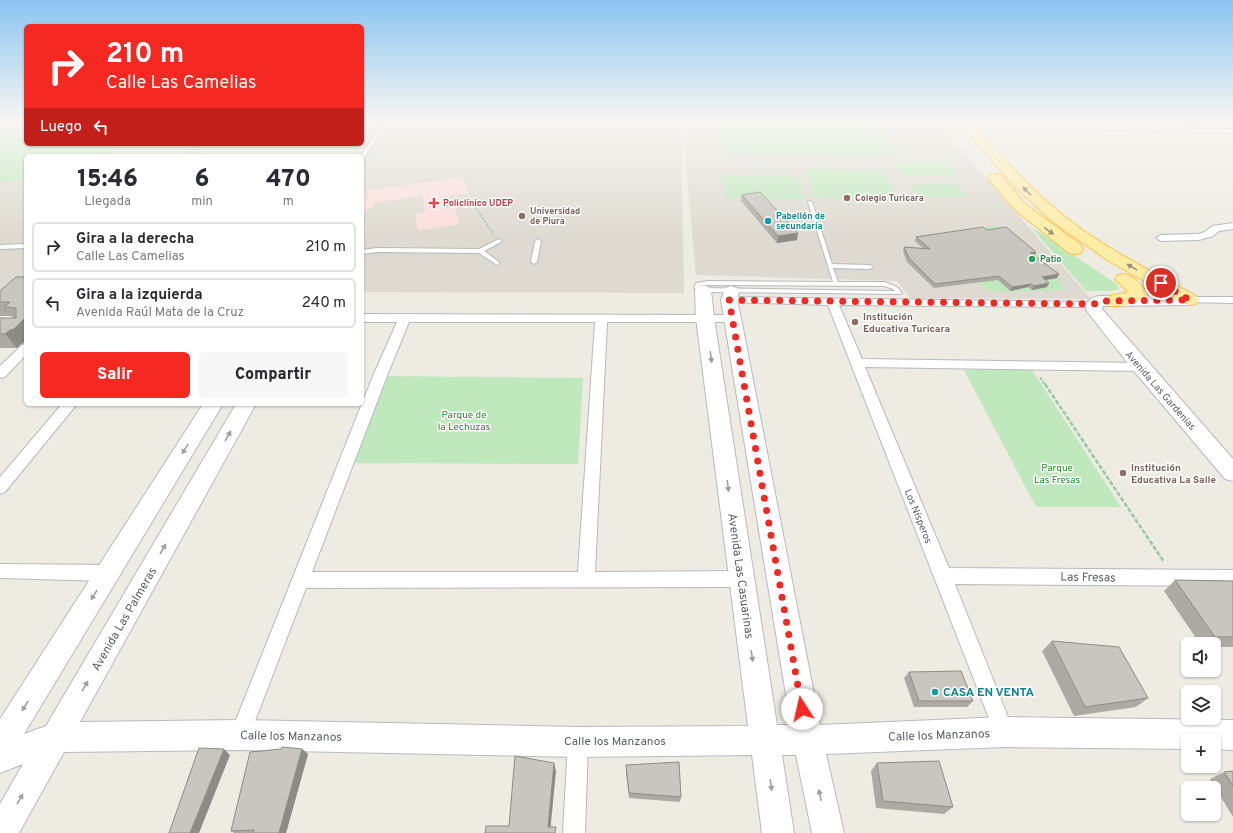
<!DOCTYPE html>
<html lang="es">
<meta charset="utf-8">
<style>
:root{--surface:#fff;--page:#f7f7f7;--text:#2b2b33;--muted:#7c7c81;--line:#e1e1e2;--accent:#f52822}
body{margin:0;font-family:Overpass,sans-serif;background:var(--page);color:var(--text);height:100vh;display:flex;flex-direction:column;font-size:15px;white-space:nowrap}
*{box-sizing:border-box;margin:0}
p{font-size:13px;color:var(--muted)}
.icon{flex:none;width:22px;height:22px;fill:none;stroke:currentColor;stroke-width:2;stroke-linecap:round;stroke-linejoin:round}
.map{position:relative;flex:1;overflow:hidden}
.drawer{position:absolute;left:24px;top:154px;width:340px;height:252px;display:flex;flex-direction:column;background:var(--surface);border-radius:6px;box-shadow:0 1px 3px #0004}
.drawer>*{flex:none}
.hud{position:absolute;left:24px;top:24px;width:340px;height:122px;border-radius:6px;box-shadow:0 1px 3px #0004;background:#f52822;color:#fff;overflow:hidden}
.controls{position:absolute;left:1181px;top:637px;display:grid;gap:8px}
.controls a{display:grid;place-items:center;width:40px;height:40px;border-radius:6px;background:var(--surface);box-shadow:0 1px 3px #0004;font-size:20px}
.pin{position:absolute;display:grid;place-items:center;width:34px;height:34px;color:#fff;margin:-17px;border:2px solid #fff;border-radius:50%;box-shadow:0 1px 4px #0007}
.me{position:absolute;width:44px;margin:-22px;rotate:350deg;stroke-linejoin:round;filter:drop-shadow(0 0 3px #0008)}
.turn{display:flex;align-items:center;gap:14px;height:84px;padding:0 16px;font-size:18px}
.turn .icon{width:52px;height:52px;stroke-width:2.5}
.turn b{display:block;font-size:28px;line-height:34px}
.then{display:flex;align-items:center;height:38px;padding:0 16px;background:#0003;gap:8px;font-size:15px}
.eta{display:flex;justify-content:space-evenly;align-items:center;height:68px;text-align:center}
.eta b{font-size:24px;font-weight:800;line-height:28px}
.button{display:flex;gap:8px;margin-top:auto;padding:8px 16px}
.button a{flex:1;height:46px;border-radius:6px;background:var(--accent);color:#fff;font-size:16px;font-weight:800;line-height:46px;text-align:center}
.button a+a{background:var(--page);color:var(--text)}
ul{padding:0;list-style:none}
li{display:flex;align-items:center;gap:12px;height:50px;margin:0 8px 6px;padding:0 8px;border:2px solid var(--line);border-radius:6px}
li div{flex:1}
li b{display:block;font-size:15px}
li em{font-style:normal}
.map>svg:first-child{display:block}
.education{fill:#dedad1}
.medical{fill:#fddedd}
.green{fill:#bfe8bd}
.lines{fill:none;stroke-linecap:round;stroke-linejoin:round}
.lane-casing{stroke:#b5b9bd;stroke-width:2}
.street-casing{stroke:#b5b9bd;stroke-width:2}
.secondary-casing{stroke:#b6bac0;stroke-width:2}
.primary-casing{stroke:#fbc24f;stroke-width:2}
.path-far2{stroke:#95caa2;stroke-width:1.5;stroke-dasharray:2.5 1.5;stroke-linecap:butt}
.path-far1{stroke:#95caa2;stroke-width:2;stroke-dasharray:3.5 1.5;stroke-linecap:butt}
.path{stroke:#95caa2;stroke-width:2.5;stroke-dasharray:4.5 2;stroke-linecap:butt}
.lane{fill:#fff;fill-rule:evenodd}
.street{fill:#fff;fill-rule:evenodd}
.secondary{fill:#fff;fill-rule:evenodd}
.primary{fill:#ffeda6;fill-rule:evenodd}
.wall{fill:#adaaa4}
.shaded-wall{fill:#8d8b86}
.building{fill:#c9c6bf;stroke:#8d8b86}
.oneway{fill:#94917b}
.oneway2{fill:#9c9fa2}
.route{stroke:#f52822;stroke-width:7;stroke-dasharray:0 12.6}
.education-dot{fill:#8d6e63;stroke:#fff;stroke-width:1.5}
.health-dot{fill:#e0444e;stroke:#fff;stroke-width:1.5}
.culture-dot{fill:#0f9aa8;stroke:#fff;stroke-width:1.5}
.leisure-dot{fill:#2e9e5b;stroke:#fff;stroke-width:1.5}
.labels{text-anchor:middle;stroke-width:3;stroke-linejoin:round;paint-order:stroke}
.far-education-label{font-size:9px;font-weight:bold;fill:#785e54;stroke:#fff;text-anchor:start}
.far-health-label{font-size:9px;font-weight:bold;fill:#be3a42;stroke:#fff;text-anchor:start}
.far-culture-label{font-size:9px;font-weight:bold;fill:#0d838f;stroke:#fff;text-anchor:start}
.far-leisure-label{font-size:9px;font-weight:bold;fill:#27864d;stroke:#fff;text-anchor:start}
.education-label{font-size:10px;font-weight:bold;fill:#785e54;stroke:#fff;text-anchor:start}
.street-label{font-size:10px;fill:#5a5f64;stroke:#fff}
.park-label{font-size:10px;fill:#2f872f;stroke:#fff}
.near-street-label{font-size:12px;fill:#5a5f64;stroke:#fff}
.near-culture-label{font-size:12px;font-weight:bold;fill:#0d838f;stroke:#fff;text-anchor:start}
</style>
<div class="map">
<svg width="1233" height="833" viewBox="0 0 1233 833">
<rect width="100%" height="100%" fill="#eeebe2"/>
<g class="education">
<polygon points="0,121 26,121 26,144 362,144 362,121 681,121 684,293 362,292 362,156 26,156 26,290 0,290"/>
<polygon points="682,121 937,121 1091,299 910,298 897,281 696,275"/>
</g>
<polygon class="medical" points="463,178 468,194 442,197 445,209 455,208 459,224 418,230 415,214 425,212 422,196 373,203 373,208 362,210 362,200 368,199 367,190"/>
<g class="green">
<polygon points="721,121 874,121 896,155 728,153"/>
<polygon points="26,137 26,144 113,144 104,156 26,156 26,180 0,182 0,143 11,142 0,142 0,138"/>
<polygon points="894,162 948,162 958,176 903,176"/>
<polygon points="805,169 883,171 898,199 814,197"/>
<polygon points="719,175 797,176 806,199 726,198"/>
<polygon points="956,183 967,196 920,197 910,185"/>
<path d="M 1001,226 C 1025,245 1052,261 1064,290 L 1010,292 L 987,291 L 966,271 L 952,254 L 945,232 Z"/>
<polygon points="1030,226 1117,284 1119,289 1112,291 1086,291"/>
<polygon points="964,370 1032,370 1121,507 1036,507"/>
<polygon points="380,376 583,378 578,464 346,463"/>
</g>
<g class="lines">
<defs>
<g id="lane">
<polygon points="384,121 388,121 364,158 362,158 362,156 361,156"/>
<path d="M 808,201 L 812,202 L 832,264 L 870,265 L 873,267 L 870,269 L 833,268 L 838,282 L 885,282 L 897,287 L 902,293 L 901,294 L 703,292 L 694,288 L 696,283 L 708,281 L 833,282 L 808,202 ZM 700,285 L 884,286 L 893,289 L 895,291 L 704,288 L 700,287 Z"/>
<polygon points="499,239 502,241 501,242 484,251 499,262 499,264 497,265 479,253 377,252 362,254 362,250 377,248 479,249"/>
<polygon points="538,239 541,241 537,262 534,264 531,262 535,241"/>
<polygon points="26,244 26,248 0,249 0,245"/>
</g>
<g id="street">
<polygon points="1037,124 1233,129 1233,133 1037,128 968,129 964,127 968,125"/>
<polygon points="1233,223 1233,229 1219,231 1213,236 1199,240 1161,241 1156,238 1161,235 1198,234 1205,232 1212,226"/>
<polygon points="729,297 1098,302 1100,304 1098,306 1094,307 839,305 862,359 1141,363 1146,364 1147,367 1146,370 1141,371 865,367 949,568 1233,570 1233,586 955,584 1014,732 1011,739 1004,742 997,739 828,305 725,302 723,300 725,298"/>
<polygon points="1190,297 1233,297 1233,303 1186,302 1184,300 1186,298"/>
<path d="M 362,314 L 736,315 L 738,318 L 736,321 L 732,322 L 607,322 L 595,572 L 741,571 L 747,574 L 750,579 L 747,584 L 741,587 L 306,588 L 247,742 L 240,745 L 233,742 L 230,735 L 373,376 L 397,322 L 362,322 ZM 409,322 L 595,322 L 578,572 L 312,572 L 387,376 Z"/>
<polygon points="26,344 26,355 5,377 0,378 0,366 22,345"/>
<polygon points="62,404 77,404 5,492 0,494 0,477"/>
<polygon points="0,564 108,565 114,568 117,573 114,578 108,581 0,578"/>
<polygon points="578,732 585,735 588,742 585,833 563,833 568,742 571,735"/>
</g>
<g id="secondary">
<polygon points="703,285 709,287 711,290 714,318 777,725 791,725 721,300 725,288 731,286 737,288 739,291 737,300 741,318 820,725 1004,717 1233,720 1233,750 1214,749 1214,740 1188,740 1188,749 1004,747 826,754 844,833 812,833 796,755 782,755 794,833 762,833 752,755 578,757 240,750 64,752 19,833 0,833 0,804 23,764 0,773 0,719 203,404 223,404 24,734 46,726 236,404 256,404 80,722 240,720 578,727 748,726 696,318 695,290 697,287"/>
<path d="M 1190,295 L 1196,296 L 1198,300 L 1196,304 L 1190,305 L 1103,306 L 1102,309 L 1233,459 L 1233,481 L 1225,479 L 1134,371 L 1086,310 C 1086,301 1090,298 1099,296 Z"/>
</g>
<g id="primary">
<path d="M 957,121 L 970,121 C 999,154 1029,188 1064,216 C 1104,248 1151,271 1196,296 L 1199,300 L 1196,304 L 1190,305 L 1184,304 L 1107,260 L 1053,222 L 1016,188 Z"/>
<polygon points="995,174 1000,175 1025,204 1081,245 1083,249 1081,253 1075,254 1069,253 1015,210 988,178 990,175"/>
<path d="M 1124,274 C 1135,277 1142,285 1148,294 C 1141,304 1117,308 1106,305 L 1103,301 L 1106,297 L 1128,292 L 1115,279 L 1118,275 Z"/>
</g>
</defs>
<use href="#lane" class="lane-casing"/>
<use href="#street" class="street-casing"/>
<use href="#secondary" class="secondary-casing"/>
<use href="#primary" class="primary-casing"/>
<g class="path-far2">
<polyline points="188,156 200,144"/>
<polyline points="444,204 471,200 494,235"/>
</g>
<polyline class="path-far1" points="1040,377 1045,385"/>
<polyline class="path" points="1045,384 1164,562"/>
<use href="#lane" class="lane"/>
<use href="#street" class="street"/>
<use href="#secondary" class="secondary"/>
<use href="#primary" class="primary"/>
</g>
<g class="wall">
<polygon points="742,195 797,240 777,243 741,201"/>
<polygon points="987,230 1035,255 1057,278 1045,280 1047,287 1032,290 1028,287 1010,291 998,280 934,288 907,262 903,251 904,247 924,249 915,241 916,237"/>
<polygon points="16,277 25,343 21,344 17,348 0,348 0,318 13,318 11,316 0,316 0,291"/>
<polygon points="1175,580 1233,581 1233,647 1214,647 1214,644 1200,644 1164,591"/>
<polygon points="1052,641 1148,698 1136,707 1074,716 1042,651"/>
<polygon points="909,672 973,701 967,707 914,707 904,678"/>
<polygon points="302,749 308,754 286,833 234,833 231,831"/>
<polygon points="877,763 953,807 944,814 876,808 871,771"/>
<polygon points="626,765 681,797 680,802 629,798 626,771"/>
<polygon points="1233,771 1233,817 1210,779 1224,772"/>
</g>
<g class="shaded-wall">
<polygon points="798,233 797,240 777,243 778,236"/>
<polygon points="1036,252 1035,255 1030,253"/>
<polygon points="1059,274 1057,278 1039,281 1042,277"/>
<polygon points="1049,283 1047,287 1032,290 1034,286"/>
<polygon points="1031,284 1028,287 1010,291 1012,287"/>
<polygon points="26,317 26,342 21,344 17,348 5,334"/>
<polygon points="224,749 230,755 199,833 190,833"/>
<polygon points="302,749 308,754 286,833 279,833"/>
<polygon points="554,763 556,771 550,833 548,827"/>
</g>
<g class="building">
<polygon points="760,192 798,233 778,236 742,195"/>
<polygon points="983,227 987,230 1006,227 1036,252 1030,253 1059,274 1042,277 1049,283 1034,286 1031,284 1012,287 999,276 935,284 909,258 904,247 930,249 916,237"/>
<polygon points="16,277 26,277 26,317 14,329 10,330 5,334 0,334 0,318 16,318 16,308 4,307 10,302 0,302 0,291"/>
<polygon points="1175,580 1233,581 1233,637 1215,637"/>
<polygon points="1052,641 1119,647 1148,698 1085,707"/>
<polygon points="961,671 973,701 919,701 909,672"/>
<polygon points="282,747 302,749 279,833 253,833 254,830 231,831 250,752 281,749"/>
<polygon points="199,748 224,749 190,833 169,833"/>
<polygon points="515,756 554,763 548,827 556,827 555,833 485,833 486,826 509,826"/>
<polygon points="939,761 953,807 883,801 877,763"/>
<polygon points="679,762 681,797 629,793 626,765"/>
<polygon points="1233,771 1233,786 1224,772"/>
</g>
<defs><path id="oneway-solid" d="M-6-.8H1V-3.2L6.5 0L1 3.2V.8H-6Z"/></defs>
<g class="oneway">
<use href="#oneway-solid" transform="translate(1027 191) rotate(-136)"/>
<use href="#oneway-solid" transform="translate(1049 231) rotate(36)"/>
<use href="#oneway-solid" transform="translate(1132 267) rotate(-149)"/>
</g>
<g class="oneway2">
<use href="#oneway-solid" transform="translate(711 357) rotate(82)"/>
<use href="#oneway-solid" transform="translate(228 436) rotate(-60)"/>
<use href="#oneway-solid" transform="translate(185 449) rotate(122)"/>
<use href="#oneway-solid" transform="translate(728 486) rotate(82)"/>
<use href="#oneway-solid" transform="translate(163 549) rotate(-60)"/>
<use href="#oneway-solid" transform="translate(94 595) rotate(122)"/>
<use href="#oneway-solid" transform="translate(752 656) rotate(81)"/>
<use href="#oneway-solid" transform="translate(85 686) rotate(-60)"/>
<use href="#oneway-solid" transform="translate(25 706) rotate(122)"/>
<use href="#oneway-solid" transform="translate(771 785) rotate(82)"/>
<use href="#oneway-solid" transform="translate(820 795) rotate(-102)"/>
<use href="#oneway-solid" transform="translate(20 799) rotate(-60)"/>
</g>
<linearGradient id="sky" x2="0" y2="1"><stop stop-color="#8bc4f1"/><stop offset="0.51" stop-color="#f7f6f2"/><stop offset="1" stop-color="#f7f6f2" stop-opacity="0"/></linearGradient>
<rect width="1233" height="237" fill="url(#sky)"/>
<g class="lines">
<polyline class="route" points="802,709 729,300 1094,304 1099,301 1190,300 1161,283"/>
</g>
<g class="education-dot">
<circle cx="847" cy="198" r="4"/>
<circle cx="522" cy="216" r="4"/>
<circle cx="855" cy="322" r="4"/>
<circle cx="1123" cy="473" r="4"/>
</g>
<path class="health-dot" d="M432 197h4v4h4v4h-4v4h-4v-4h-4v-4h4z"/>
<g class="culture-dot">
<circle cx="768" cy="221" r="4"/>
<circle cx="935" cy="692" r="4"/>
</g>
<circle class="leisure-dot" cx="1032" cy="259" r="4"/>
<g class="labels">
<g class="far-education-label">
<text x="855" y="201">Colegio Turicara</text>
<text x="530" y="214">Universidad<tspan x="530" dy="10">de Piura</tspan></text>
</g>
<g class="far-health-label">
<text x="443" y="206">Policlínico UDEP</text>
</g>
<g class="far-culture-label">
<text x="776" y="219">Pabellón de<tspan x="776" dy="10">secundaria</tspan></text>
</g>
<g class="far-leisure-label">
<text x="1040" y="262">Patio</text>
</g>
<g class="education-label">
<text x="863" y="320">Institución<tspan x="863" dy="12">Educativa Turicara</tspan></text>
<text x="1131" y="471">Institución<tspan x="1131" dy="12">Educativa La Salle</tspan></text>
</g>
<g class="street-label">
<text transform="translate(1161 390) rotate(49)" y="4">Avenida Las Gardenias</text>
<text transform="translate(919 516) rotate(68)" y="4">Los Nísperos</text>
</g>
<g class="park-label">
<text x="464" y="418">Parque de<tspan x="464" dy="12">la Lechuzas</tspan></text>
<text x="1057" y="471">Parque<tspan x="1057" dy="12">Las Fresas</tspan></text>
</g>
<g class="near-street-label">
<text transform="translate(741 576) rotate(82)" y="4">Avenida Las Casuarinas</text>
<text transform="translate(1088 577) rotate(1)" y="4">Las Fresas</text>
<text transform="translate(124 619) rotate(-60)" y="4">Avenida Las Palmeras</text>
<text transform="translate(939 735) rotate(-2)" y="4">Calle los Manzanos</text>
<text transform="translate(291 736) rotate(1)" y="4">Calle los Manzanos</text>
<text x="615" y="745">Calle los Manzanos</text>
</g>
<g class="near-culture-label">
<text x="943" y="696">CASA EN VENTA</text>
</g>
</g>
</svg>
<div class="controls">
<a><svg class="icon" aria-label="sound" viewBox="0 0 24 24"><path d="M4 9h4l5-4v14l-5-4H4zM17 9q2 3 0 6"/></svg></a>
<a><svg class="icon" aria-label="layers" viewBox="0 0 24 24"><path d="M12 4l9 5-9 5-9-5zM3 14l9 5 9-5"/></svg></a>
<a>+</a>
<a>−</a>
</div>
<div class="pin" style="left:1161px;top:283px;background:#d93025"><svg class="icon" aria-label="arrive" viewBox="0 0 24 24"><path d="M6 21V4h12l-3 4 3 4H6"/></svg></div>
<svg class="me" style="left:802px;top:709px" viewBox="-20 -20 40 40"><circle r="19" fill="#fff"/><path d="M0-13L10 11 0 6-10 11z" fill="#f52822"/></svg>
<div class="hud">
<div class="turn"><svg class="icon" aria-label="right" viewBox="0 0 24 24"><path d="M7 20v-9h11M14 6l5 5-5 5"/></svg><div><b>210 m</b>Calle Las Camelias</div></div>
<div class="then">Luego<svg class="icon" aria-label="left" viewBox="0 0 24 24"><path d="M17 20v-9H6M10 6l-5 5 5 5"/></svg></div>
</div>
<section class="drawer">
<div class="eta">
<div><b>15:46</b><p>Llegada</p></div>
<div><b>6</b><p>min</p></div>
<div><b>470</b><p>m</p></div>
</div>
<ul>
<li><svg class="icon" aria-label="right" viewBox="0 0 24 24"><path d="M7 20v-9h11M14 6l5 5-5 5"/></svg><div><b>Gira a la derecha</b><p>Calle Las Camelias</p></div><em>210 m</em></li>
<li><svg class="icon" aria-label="left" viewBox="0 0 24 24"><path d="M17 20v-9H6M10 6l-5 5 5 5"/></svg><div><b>Gira a la izquierda</b><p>Avenida Raúl Mata de la Cruz</p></div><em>240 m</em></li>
</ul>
<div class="button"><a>Salir</a><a>Compartir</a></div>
</section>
</div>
